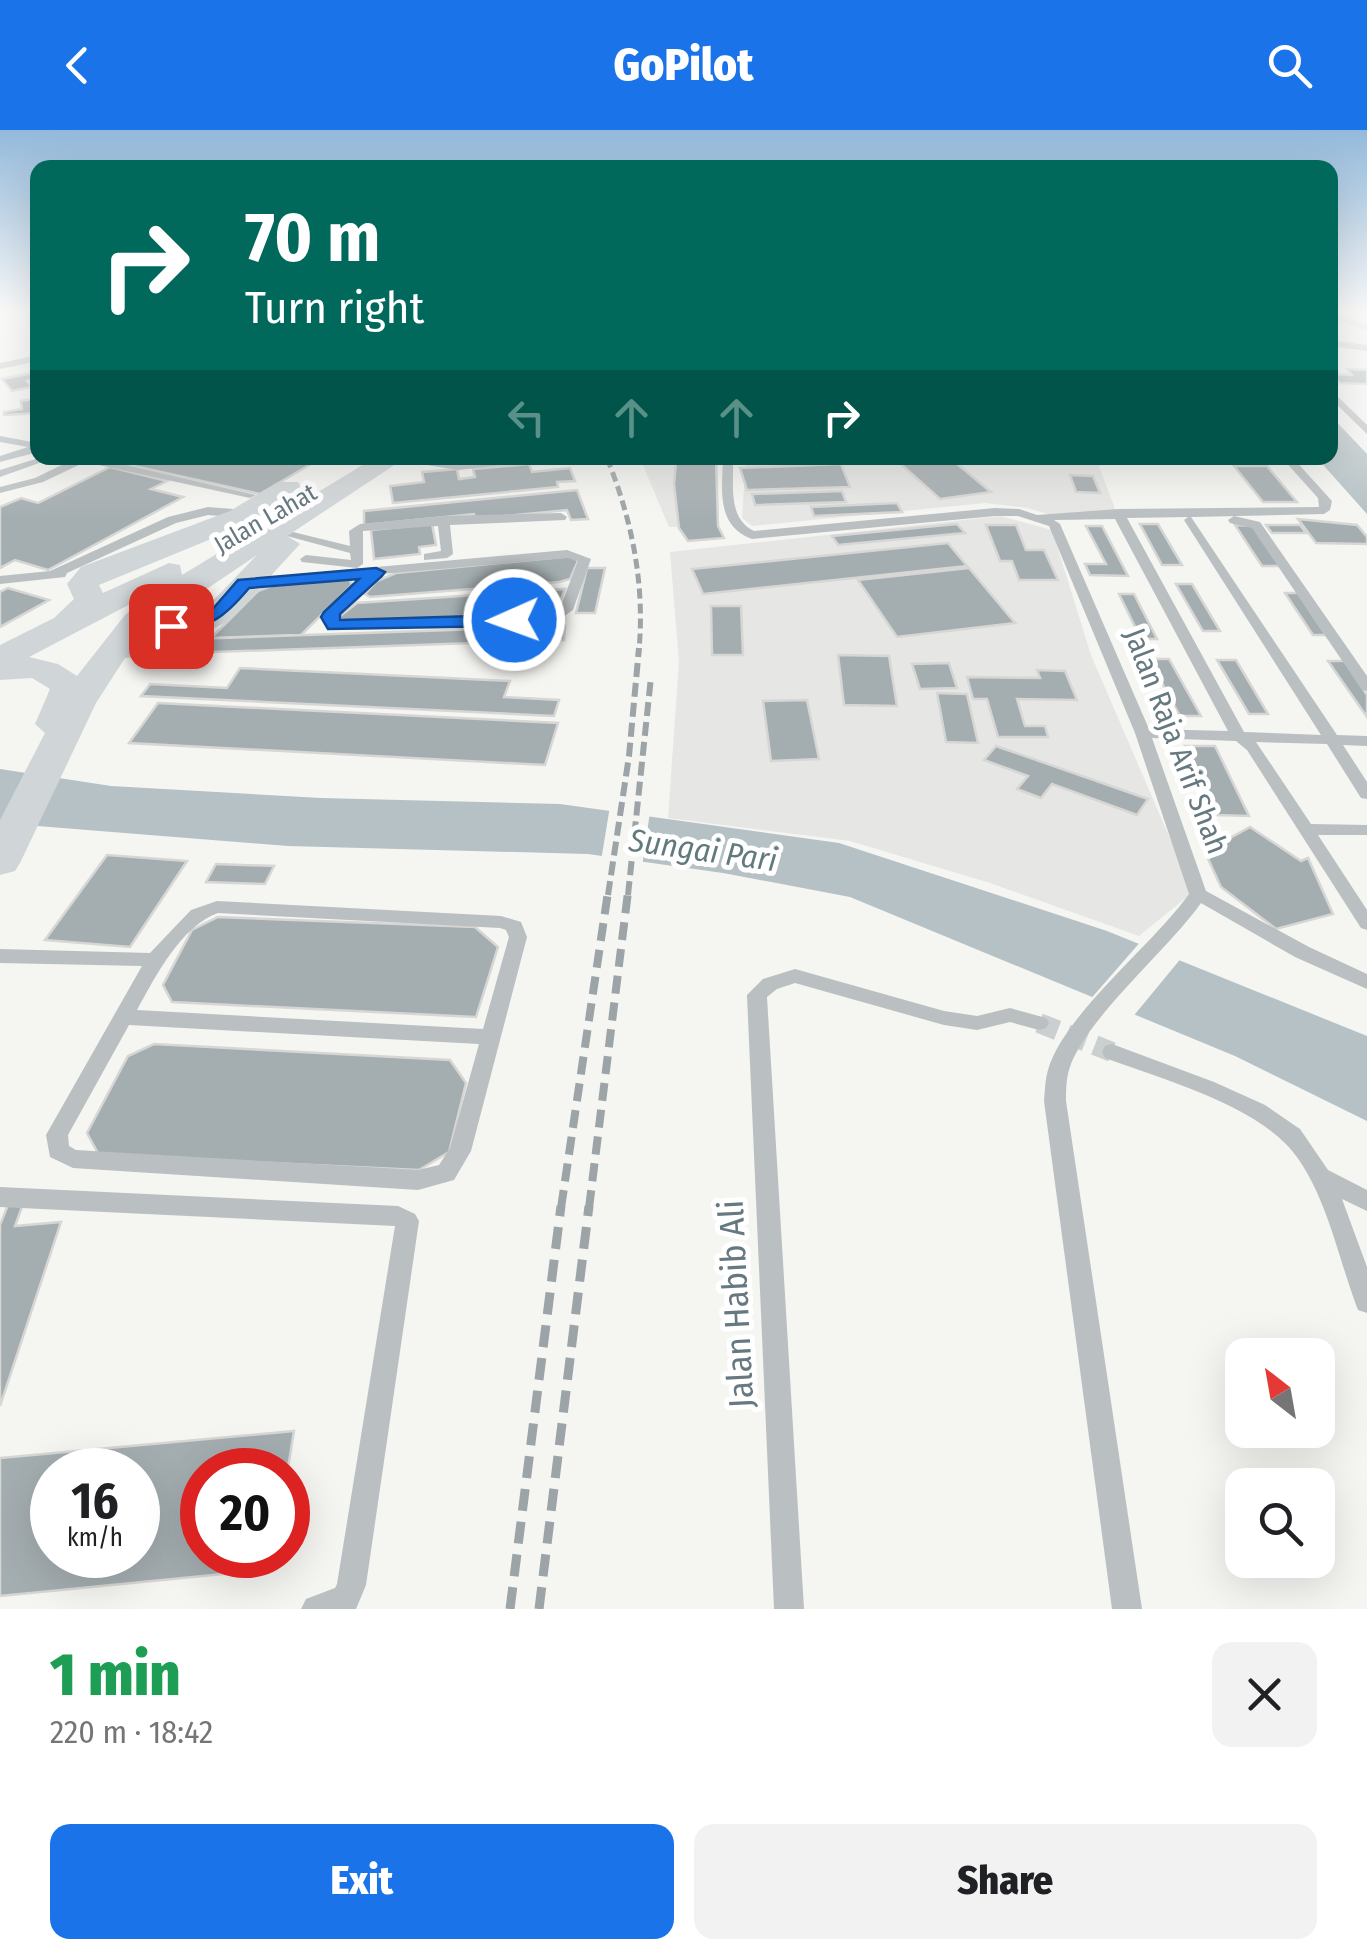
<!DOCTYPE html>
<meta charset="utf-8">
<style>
:root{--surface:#fff;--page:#f2f2f2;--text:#202124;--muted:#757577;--accent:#1a73e8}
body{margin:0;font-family:"Fira Sans Condensed",sans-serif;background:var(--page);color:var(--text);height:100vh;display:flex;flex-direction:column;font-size:38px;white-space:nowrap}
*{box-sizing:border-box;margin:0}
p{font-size:32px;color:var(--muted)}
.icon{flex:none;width:55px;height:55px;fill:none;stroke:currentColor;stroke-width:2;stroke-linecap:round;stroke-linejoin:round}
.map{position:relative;height:1479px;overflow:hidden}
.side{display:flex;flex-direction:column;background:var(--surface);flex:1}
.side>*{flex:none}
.hud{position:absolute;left:30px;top:30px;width:1308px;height:305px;border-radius:20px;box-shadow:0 10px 40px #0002;background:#00695c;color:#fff;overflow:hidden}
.needle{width:65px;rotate:329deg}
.fabs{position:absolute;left:1225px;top:1208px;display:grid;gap:20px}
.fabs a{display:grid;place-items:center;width:110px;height:110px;border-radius:20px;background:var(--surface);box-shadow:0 10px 40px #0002;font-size:50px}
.speed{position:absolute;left:30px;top:1318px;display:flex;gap:20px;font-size:50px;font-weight:700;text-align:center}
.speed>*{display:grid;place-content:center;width:130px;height:130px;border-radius:50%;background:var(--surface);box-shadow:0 10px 40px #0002;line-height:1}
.speed small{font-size:25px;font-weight:400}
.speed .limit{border:15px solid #d22;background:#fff;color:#111}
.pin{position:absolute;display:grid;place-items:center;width:85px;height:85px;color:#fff;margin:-42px;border-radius:20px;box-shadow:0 5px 15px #0006}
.me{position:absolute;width:110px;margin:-55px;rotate:268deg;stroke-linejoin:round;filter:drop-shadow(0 0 8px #0008)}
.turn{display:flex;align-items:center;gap:35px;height:210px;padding:0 50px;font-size:45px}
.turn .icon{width:130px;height:130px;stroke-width:2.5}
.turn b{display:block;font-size:70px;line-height:85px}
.lanes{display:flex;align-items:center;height:95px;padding:0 50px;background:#0003;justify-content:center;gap:50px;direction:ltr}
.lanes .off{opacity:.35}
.round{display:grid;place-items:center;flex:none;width:105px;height:105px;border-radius:20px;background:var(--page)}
.overview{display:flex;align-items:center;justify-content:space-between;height:170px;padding:0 50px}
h1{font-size:60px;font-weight:800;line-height:75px;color:#1e9e55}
.primary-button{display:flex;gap:20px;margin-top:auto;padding:20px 50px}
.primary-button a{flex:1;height:115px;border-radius:20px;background:var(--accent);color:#fff;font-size:40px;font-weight:800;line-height:115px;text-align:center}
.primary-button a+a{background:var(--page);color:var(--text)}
header{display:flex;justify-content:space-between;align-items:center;height:130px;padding:0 50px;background:var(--accent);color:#fff;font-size:45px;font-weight:800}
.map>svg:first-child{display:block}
.built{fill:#e6e6e5}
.water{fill:#b5c1c4}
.pier{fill:#f5f5f2}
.building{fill:#a4adb0;stroke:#d6d6d4;stroke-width:2.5;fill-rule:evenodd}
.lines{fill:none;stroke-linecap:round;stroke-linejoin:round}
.minor-tunnel{stroke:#cad0d0;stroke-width:20;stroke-dasharray:20 10;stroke-linecap:butt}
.minor{fill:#babfc1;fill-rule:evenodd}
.major{fill:#d0d5d7;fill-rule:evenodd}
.rail-far3{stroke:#9ca4a7;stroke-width:5;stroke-dasharray:10 5;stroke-linecap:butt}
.rail-far2{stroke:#9ca4a7;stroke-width:6;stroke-dasharray:14 6;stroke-linecap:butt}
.rail-far1{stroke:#9ca4a7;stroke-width:8;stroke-dasharray:18 9;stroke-linecap:butt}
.rail{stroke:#9ca4a7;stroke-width:9;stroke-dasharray:22 11;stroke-linecap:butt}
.route{fill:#1a73e8;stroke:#114b97;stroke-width:2.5}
.labels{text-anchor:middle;stroke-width:10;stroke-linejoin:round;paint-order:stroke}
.far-street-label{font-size:25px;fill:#677980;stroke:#fff}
.street-label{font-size:30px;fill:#677980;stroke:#fff}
.water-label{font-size:32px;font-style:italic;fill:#637a7d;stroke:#fff}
.near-street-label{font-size:35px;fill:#677980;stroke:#fff}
</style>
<header><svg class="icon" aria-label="back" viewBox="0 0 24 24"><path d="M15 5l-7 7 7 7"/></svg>GoPilot<svg class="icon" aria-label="search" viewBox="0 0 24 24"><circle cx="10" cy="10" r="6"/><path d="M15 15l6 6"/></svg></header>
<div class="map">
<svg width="1367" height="1479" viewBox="0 0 1367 1479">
<rect width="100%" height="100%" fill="#f5f5f2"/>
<g class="built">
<polygon points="640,328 717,328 719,397 669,397"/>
<polygon points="746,328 1096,328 1118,387 1067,390 1028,378 985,373 752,396 742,388"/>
<polygon points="1000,386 1052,400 1091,525 1193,762 1139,806 990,753 850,711 668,688 679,532 670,422"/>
</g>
<g class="water">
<polygon points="1330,285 1367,324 1367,384 1317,328 1330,328"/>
<polygon points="0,639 111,656 321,668 560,674 839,713 1107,801 1367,906 1367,991 1235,926 850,767 723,743 588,724 288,716 0,693"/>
</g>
<g class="pier">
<polygon points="610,676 650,682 642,737 601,731"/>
<polygon points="1142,810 1183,826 1131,889 1088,872"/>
</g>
<g class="building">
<polygon points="1347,239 1367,240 1367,254 1339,253 1333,244 1352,245"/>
<polygon points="38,242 38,248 27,251 32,257 12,261 2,249"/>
<polygon points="38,268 38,283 4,285 4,282 22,279 21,271"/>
<polygon points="98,328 321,328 260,364"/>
<polygon points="644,328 716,328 718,396 724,408 688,411 679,398 674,354 676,333 647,333"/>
<polygon points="894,328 950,328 991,362 940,369"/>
<polygon points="529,334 532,342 570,338 575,351 557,352 558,357 393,373 390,356 424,352 422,342 457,339 459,349 475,347 473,339"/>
<polygon points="841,334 850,357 747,360 740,338"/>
<polygon points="1234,336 1267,336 1297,372 1263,372"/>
<polygon points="110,337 167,351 151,359 183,367 48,440 15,430 0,438 0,377 21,368 38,373"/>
<polygon points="1070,345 1093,346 1100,363 1076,362"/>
<polygon points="577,360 588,389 571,390 567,380 475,389 474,384 364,395 364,381"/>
<polygon points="842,361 846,372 755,375 752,364"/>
<polygon points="897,373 902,382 814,386 811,377"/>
<polygon points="1298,389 1357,395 1367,407 1367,414 1316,413"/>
<polygon points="432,394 436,415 419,417 420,424 374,429 371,400"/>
<polygon points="957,394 965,403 838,415 832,406"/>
<polygon points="1140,394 1158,394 1182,435 1162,435"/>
<polygon points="986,395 1016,395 1026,420 1044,420 1058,450 1019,450 1012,431 1000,431"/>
<polygon points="1235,395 1253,396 1282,436 1262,436"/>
<polygon points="1266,395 1300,395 1306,403 1272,403"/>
<polygon points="1086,396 1102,396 1128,446 1090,445 1085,434 1106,434"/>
<polygon points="948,413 967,436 703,464 692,439"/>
<polygon points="572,426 578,431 570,449 559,452 370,467 365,464 377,451 396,443"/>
<polygon points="587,438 605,438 595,483 576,483"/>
<polygon points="969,438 1015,493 897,507 858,450"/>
<polygon points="349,448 352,455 301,505 211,508 258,461 271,456"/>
<polygon points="1176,454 1192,454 1220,501 1203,501"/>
<polygon points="8,458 49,470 0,497 0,462"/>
<polygon points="565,459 556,482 543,487 346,493 339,487 357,473"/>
<polygon points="1285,463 1298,463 1326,505 1313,505"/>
<polygon points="1119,464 1134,464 1157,509 1141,509"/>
<polygon points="711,476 741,476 743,525 712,525"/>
<polygon points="565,496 564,510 186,523 193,509"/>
<polygon points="838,525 889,526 897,576 844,575"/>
<polygon points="1149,529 1169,529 1201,586 1180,586"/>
<polygon points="1217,530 1236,530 1268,584 1249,584"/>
<polygon points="1328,531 1345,531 1367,565 1367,587"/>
<polygon points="949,533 957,558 920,559 912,534"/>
<polygon points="240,538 510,551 504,567 559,570 554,586 141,566 150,554 227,558"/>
<polygon points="1037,540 1065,541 1077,570 1017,569 1025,596 1045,596 1048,607 998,607 987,569 973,569 967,547 1040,548"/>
<polygon points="937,563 967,564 978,613 946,612"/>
<polygon points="807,570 819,629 771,631 763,571"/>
<polygon points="158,573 558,593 545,635 129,613"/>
<polygon points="996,616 1148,669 1137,685 1052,654 1041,668 1017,659 1028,646 984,630"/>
<polygon points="1185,616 1215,616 1249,686 1216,685"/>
<polygon points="1250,697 1301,731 1308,728 1333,784 1276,799 1221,757 1205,722"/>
<polygon points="107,725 187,731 130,817 45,810"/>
<polygon points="216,734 274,736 265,754 206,752"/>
<polygon points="218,787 475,797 498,817 476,887 172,872 163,855 192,800"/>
<polygon points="154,914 450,930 466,953 449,1022 419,1040 99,1025 87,1003 128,926"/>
<polygon points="23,1074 15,1096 61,1092 0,1276 0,1095 8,1075"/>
<path d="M 294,1301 L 288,1338 L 202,1340 L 202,1425 L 277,1425 L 275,1439 L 0,1466 L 0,1328 ZM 52,1340 L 138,1340 L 138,1425 L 52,1425 Z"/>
</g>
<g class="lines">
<polyline class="minor-tunnel" points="1039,893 1112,922"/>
<g class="minor">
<polygon points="1330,182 1367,194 1367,200 1330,188"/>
<polygon points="1330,210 1367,215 1367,221 1330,216"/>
<polygon points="38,225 38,231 0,239 0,233"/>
<polygon points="1330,259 1367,295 1367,304 1330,268"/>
<polygon points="0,306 38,313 38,322 0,332 0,326 28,317 0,312"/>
<polygon points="39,328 53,328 0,347 0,340"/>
<polygon points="76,328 95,328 256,365 250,368 85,332 43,352 0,363 0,357 35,348"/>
<polygon points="409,328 458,334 515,328 546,328 541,331 458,340 408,332"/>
<path d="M 723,328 L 733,328 C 734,354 727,388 754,401 L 995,378 L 1019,379 L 1037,385 L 1118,379 L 1319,377 L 1318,368 L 1282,328 L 1293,328 L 1332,371 L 1330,380 L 1324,384 L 1191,387 L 1337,605 L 1367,606 L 1367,616 L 1343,615 L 1367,652 L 1367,669 L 1361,668 L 1327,614 L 1256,612 L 1311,694 L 1367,695 L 1367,705 L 1318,705 L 1367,780 L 1367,800 L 1361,798 L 1247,620 L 1236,611 L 1152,608 L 1206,761 L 1309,817 L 1367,844 L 1367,859 L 1295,827 L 1201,773 C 1168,820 1083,891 1069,940 C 1066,950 1066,961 1066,971 L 1142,1479 L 1112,1479 L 1044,971 C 1045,961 1045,950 1048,940 C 1064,884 1153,815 1189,764 L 1135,603 L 1049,396 L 1018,386 L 995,386 L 752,409 C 716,396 722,360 723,328 ZM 1188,387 L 1184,390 L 1321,605 L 1244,602 L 1127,388 ZM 1115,389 L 1228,601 L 1149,599 L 1060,394 L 1054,390 Z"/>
<polygon points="208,377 246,380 252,384 246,388 208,385 176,393 67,443 65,447 0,454 0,446 50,441 168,387"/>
<polygon points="561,383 567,387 565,390 450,395 453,424 447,428 424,430 424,424 441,421 438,396 363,401 363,434 357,438 302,432 300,429 306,425 351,430 350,423 287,406 293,402 350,416 349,401 360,394 443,386"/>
<polygon points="1234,386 1260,392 1367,546 1367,561 1362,560 1252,398 1230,393 1228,390"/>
<path d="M 567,420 L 591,429 L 573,480 L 557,491 L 334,499 L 329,498 L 323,487 L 326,481 L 365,446 L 244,457 L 238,453 L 244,449 ZM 567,428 L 578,431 L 560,478 L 554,483 L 339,491 L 337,487 L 381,444 Z"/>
<path d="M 217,771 L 501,786 L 521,792 L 527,807 L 471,1021 L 454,1050 L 418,1060 L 73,1038 L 50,1027 L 46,1005 L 142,836 L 0,833 L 0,819 L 150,823 L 191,780 ZM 218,783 L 500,798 L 506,800 L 509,807 L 483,899 L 137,880 C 155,847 181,796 218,783 ZM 129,895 L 479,914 L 450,1018 L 439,1035 L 418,1040 L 76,1020 L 69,1016 L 68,1005 Z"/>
<polygon points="795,839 944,881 977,886 1010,878 1046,888 1049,893 1046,898 1039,900 1010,892 977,900 944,895 795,853 777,859 767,867 804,1479 774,1479 747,865 763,849"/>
<path d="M 1112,914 L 1214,952 L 1265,975 L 1300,999 L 1328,1040 L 1367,1060 L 1367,1081 L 1342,1069 L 1367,1137 L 1367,1183 L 1358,1180 L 1355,1172 C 1338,1125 1327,1071 1299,1030 C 1263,976 1164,950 1105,928 L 1102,922 L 1105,916 Z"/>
<polygon points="0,1057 398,1076 415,1084 419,1091 366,1455 356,1479 301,1479 306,1469 335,1458 337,1454 395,1096 0,1077"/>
</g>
<path class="major" d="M 374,328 L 405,328 L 287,406 L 300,414 L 229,491 L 208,501 L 164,510 L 143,526 L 125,528 L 96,573 L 21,731 L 15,741 L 0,745 L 0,690 L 45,603 L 35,594 L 50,559 L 32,548 L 0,550 L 0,515 L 54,488 L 74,469 L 67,454 L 81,437 L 230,381 L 278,352 L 298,352 L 302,358 L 298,364 L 250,393 L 99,455 L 103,463 L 169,433 L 180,435 L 182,445 ZM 257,425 L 207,477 L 190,486 L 159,491 ZM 161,458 L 125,485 L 77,546 L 58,534 L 29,527 Z"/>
<path class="rail-far3" d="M 607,328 C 632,390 645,454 639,520"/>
<g class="rail-far2">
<polyline points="608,765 629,626 639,518"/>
<polyline points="628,765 651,547"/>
</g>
<g class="rail-far1">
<polyline points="561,1078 608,762"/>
<polyline points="589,1078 628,762"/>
</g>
<g class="rail">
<polyline points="510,1479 561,1076"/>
<polyline points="539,1479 589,1076"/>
</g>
</g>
<linearGradient id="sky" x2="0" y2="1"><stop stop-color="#93b9da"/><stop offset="0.47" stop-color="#fafaf9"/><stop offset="1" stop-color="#fafaf9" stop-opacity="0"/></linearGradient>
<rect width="1367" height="387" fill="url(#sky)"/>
<path class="route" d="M 376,438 L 385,442 L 382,446 L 340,484 L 340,490 L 514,485 L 522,490 L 514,496 L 328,499 L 321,487 L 324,482 L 359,449 L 249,458 C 222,490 213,495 171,502 L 162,496 L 211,481 L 238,450 Z"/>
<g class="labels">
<g class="far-street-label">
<text transform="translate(265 388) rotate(-30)" y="9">Jalan Lahat</text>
</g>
<g class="street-label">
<text transform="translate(1176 611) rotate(69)" y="10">Jalan Raja Arif Shah</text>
</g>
<g class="water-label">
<text transform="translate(703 720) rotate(8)" y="11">Sungai Pari</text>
</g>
<g class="near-street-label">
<text transform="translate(736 1174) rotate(-93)" y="12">Jalan Habib Ali</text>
</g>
</g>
</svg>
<div class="fabs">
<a><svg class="needle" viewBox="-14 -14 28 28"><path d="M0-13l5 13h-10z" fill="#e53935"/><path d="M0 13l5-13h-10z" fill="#757577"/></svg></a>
<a><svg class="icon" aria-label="search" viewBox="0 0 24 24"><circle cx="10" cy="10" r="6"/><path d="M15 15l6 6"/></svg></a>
</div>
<div class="speed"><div>16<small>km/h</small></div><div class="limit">20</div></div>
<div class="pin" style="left:171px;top:496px;background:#d93025"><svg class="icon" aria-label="arrive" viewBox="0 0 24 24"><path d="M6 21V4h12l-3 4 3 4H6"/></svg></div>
<svg class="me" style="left:514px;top:490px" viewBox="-20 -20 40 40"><circle r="17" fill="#1a73e8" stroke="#fff" stroke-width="3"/><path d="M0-11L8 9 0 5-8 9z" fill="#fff"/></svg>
<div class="hud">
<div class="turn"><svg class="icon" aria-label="right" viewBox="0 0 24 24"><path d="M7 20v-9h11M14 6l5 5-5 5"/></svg><div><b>70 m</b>Turn right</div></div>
<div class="lanes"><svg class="icon off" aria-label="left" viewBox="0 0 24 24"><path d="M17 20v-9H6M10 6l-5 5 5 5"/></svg><svg class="icon off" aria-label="ahead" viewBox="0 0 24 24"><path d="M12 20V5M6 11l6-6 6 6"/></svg><svg class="icon off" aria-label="ahead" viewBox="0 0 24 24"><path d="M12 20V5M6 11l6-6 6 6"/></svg><svg class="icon" aria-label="right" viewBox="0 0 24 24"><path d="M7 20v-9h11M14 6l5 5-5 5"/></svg></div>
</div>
</div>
<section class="side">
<div class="overview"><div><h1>1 min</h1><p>220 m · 18:42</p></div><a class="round"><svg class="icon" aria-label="close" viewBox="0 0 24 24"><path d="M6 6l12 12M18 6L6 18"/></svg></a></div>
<div class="primary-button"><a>Exit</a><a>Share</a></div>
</section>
